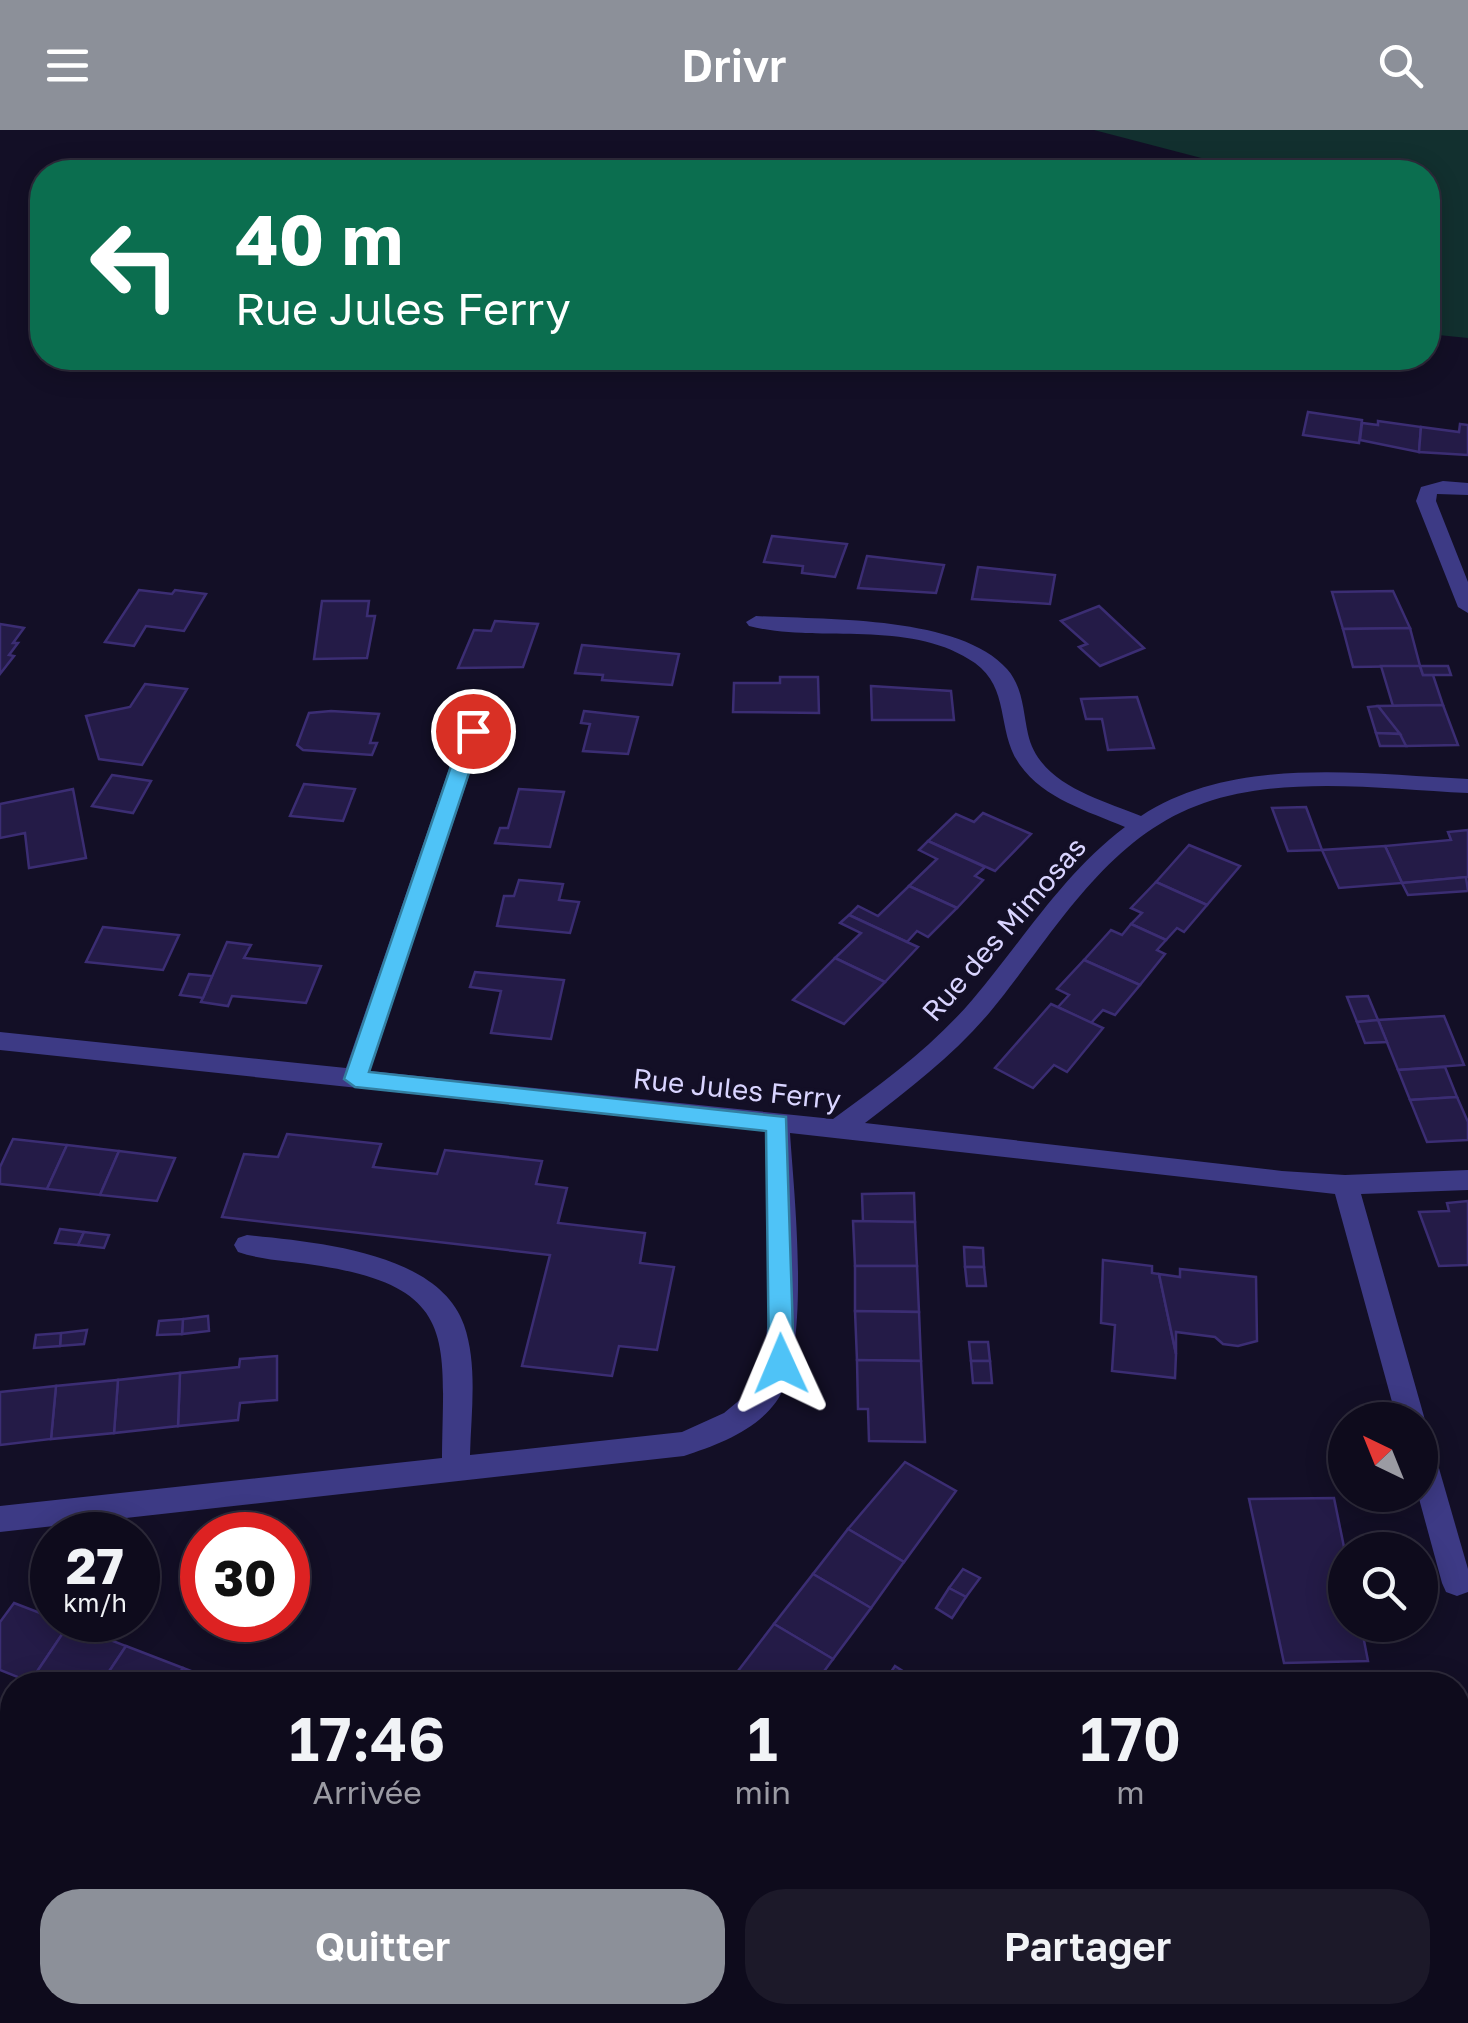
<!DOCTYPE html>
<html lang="fr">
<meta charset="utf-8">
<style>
:root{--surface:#0e0b1c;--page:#1c1929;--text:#f1f3f6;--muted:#9b9ba3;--line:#2e2b3b;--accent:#8c9099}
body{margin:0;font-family:"Golos Text",sans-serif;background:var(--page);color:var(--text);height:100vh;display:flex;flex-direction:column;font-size:38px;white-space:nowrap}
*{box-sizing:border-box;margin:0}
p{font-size:32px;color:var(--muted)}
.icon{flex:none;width:55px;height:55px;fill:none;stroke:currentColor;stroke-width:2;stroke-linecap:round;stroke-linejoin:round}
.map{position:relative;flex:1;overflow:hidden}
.drawer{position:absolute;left:0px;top:1542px;width:1470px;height:352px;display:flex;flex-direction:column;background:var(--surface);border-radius:40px 40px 0 0;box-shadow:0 5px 25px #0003,0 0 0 2px var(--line)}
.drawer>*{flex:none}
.hud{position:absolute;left:30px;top:30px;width:1410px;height:210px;border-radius:40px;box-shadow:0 5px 25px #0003,0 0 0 2px var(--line);background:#0b6e4f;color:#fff;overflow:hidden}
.needle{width:65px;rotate:317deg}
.tools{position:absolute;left:1328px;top:1272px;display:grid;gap:20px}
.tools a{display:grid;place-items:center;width:110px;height:110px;border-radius:50%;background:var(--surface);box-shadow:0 5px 25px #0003,0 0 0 2px var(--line);font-size:50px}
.speed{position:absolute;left:30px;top:1382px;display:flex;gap:20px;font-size:50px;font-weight:700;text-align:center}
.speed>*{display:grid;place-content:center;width:130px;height:130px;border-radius:50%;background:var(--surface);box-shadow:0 5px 25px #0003,0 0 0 2px var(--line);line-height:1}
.speed small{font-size:25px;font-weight:400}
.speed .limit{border:15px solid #d22;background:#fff;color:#111}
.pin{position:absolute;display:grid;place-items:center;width:85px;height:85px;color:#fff;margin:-42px;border:5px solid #fff;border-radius:50%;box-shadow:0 2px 10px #0007}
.me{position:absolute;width:110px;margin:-55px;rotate:359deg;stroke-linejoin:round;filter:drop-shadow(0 0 8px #0008)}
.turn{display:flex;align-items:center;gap:35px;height:210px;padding:0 40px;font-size:45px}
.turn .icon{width:130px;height:130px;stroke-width:2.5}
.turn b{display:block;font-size:70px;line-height:85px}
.eta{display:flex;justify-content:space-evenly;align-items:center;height:170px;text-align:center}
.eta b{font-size:60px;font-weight:600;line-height:70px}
.action{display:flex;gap:20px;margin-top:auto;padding:20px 40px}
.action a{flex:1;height:115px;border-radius:40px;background:var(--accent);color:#fff;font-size:40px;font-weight:600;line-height:115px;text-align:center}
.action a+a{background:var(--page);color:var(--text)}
header{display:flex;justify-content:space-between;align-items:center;height:130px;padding:0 40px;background:var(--accent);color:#fff;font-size:45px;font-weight:600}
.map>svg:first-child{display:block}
.green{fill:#12302f}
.building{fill:#241b47;stroke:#3b2d73;stroke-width:2.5}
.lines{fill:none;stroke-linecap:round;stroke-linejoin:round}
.minor{fill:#3d3a85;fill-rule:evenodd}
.route{fill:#4fc3f7;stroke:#337fa1;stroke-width:2.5}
.labels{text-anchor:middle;stroke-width:8;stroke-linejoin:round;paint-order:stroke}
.street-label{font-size:28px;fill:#d9d4ff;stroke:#130f26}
</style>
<header><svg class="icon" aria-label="menu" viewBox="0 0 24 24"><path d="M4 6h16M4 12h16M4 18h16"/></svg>Drivr<svg class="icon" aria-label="search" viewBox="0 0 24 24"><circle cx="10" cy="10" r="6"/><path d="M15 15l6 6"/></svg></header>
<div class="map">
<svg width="1468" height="1893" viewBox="0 0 1468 1893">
<rect width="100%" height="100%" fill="#130f26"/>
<polygon class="green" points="1094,0 1468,0 1468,208 1428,204 1428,42 1255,42"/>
<g class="building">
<polygon points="1308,282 1362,290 1359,313 1303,305"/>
<polygon points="1378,291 1421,297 1419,322 1360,310 1362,293 1378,295"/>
<polygon points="1460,294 1468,295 1468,325 1419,322 1421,297 1459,302"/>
<polygon points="772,406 847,414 835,447 802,443 803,436 764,432"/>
<polygon points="867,426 944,435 936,463 858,458"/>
<polygon points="978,437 1055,445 1050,474 972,469"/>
<polygon points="139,460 172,464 175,460 206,464 184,501 146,496 134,516 105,512"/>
<polygon points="1393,461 1410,498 1343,499 1332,462"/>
<polygon points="322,471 369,471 367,486 375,486 367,528 314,529"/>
<polygon points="1099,476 1144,518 1100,536 1079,517 1087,514 1061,491"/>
<polygon points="495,491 538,494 523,537 458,538 474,500 491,501"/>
<polygon points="0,494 24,498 13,513 18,513 9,525 14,526 0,544"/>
<polygon points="1410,498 1420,536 1353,537 1343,499"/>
<polygon points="582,515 679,524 672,555 602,550 603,545 575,543"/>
<polygon points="1381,536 1420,536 1423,545 1433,545 1443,575 1393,576"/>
<polygon points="1420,536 1448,536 1451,545 1423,545"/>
<polygon points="780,547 818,547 819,583 733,582 734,553 780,553"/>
<polygon points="145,554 187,559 142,635 99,629 86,586 130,577"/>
<polygon points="871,556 951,561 954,590 872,590"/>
<polygon points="1137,567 1154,618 1108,620 1102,589 1086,589 1081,569"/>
<polygon points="1443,575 1458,615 1406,616 1378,576"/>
<polygon points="1378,576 1400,604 1376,603 1368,577"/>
<polygon points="331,581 379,584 370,613 377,613 372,625 303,620 297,615 309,583"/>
<polygon points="584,581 638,587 628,624 583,621 590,594 581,593"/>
<polygon points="1376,603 1400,604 1406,616 1380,616"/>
<polygon points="112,645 151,651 133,683 92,676"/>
<polygon points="304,654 355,659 343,691 290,686"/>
<polygon points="73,659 86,728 29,738 25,703 0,708 0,674"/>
<polygon points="519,659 564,662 550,717 495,713 500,698 508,698"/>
<polygon points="1306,677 1322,720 1288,721 1272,678"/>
<polygon points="983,683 1031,704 995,741 928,711 956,684 974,692"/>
<polygon points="1468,700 1468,747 1402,753 1385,716 1451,710 1448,702"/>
<polygon points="928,711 985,737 975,746 983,750 957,778 909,756 937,729 919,720"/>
<polygon points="1189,715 1240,736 1207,775 1156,752"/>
<polygon points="1385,716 1402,753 1339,758 1322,720"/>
<polygon points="1466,747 1468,761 1408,765 1402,753"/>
<polygon points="519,750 563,754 559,770 579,772 570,803 497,796 504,766 514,766"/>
<polygon points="1156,752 1207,775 1184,802 1177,798 1166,810 1131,794 1142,783 1131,778"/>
<polygon points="909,756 957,778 928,807 917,801 907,812 849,785 858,776 878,786"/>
<polygon points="849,785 907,812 918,817 885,852 835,828 861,803 840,793"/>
<polygon points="1131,794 1166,810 1157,820 1165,824 1140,855 1084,830 1111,800 1122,805"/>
<polygon points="103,797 179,805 163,840 86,832"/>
<polygon points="227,812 251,815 244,828 321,836 306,873 232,866 228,876 201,872"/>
<polygon points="835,828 885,852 844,894 793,870"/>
<polygon points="1084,830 1140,855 1115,885 1103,880 1091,893 1058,877 1069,865 1057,859"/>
<polygon points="475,842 564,850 551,909 491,903 501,861 470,857"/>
<polygon points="189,844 212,846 203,868 180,865"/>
<polygon points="1368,866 1378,890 1357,892 1347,867"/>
<polygon points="1051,874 1103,898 1067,942 1054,935 1033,958 995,938"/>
<polygon points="1444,886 1464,935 1398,940 1378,890"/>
<polygon points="1378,890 1387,912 1365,913 1357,892"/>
<polygon points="1445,937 1457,967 1410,970 1398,940"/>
<polygon points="1457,967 1468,992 1468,1010 1427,1012 1410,970"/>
<polygon points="287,1004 381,1014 373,1037 437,1044 445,1020 542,1031 536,1054 567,1058 558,1093 645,1103 640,1133 674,1137 657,1220 619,1216 612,1246 522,1236 550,1125 222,1087 244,1024 278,1027"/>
<polygon points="13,1009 67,1015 47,1059 0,1054 0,1037"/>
<polygon points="67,1015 119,1021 100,1065 47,1059"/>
<polygon points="119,1021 175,1028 157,1071 100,1065"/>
<polygon points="914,1063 915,1092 863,1092 862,1064"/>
<polygon points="1468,1071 1468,1135 1439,1136 1419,1082 1449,1081 1447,1073"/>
<polygon points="853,1091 915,1092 917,1136 855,1136"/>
<polygon points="60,1099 84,1102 78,1115 55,1113"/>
<polygon points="84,1102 109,1105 104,1118 78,1115"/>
<polygon points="964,1117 983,1118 984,1137 965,1137"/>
<polygon points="1103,1130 1152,1136 1152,1143 1159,1144 1176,1224 1175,1248 1112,1241 1115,1195 1101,1193"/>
<polygon points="855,1136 917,1136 919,1182 855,1181"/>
<polygon points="965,1137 984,1137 986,1156 967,1156"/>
<polygon points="1180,1139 1256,1147 1257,1211 1238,1216 1223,1214 1215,1207 1176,1202 1176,1224 1159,1144 1180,1147"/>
<polygon points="855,1181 919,1182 921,1231 857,1230"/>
<polygon points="208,1186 209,1201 182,1204 183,1189"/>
<polygon points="183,1189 182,1204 157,1205 159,1191"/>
<polygon points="87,1200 84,1214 60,1216 61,1203"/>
<polygon points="61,1203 60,1216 34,1218 36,1205"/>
<polygon points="969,1212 988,1212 990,1231 971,1231"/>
<polygon points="277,1226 277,1270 240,1273 238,1290 178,1296 180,1243 239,1237 240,1229"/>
<polygon points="857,1230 921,1231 925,1312 869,1311 868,1279 858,1279"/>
<polygon points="971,1231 990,1231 992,1253 973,1253"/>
<polygon points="180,1243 178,1296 114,1303 118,1250"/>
<polygon points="118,1250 114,1303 51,1309 56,1256"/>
<polygon points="56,1256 51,1309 0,1315 0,1262"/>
<polygon points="905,1332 956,1361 904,1432 848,1399"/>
<polygon points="1334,1368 1345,1422 1341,1434 1345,1495 1361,1495 1368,1531 1284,1533 1249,1369"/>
<polygon points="848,1399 904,1432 871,1478 813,1444"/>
<polygon points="963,1439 980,1448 966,1467 949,1458"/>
<polygon points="813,1444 871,1478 833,1529 774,1494"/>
<polygon points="949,1458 966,1467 952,1488 936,1478"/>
<polygon points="14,1473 69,1494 30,1552 0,1540 0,1492"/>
<polygon points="69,1494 126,1516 100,1555 30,1552"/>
<polygon points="774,1494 833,1529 814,1555 759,1555 738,1541"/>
<polygon points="126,1516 183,1538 173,1555 100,1555"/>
<polygon points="895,1536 912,1547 907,1555 882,1555"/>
<polygon points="183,1538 228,1555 173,1555"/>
<polygon points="964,1882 966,1893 936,1893 935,1885"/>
<polygon points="1134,1882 1176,1882 1178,1893 1135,1893"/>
<polygon points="1259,1882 1322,1882 1324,1893 1261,1893"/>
</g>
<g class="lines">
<g class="minor">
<polygon points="1443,351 1468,353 1468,365 1437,364 1436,371 1468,452 1468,483 1458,477 1416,371 1421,357"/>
<path d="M 756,486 C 823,490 959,485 1007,539 C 1023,557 1023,581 1028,604 C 1039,654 1099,669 1141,686 C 1234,625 1363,644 1468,649 L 1468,663 C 1383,659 1286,645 1204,673 C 1105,707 1053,806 990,882 C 954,925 909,959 865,993 L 1282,1041 L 1345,1045 L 1468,1040 L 1468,1060 L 1361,1064 L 1425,1290 L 1421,1298 L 1420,1290 L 1397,1290 L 1335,1064 L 790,1003 C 794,1066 812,1223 776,1272 C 755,1301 717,1315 684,1326 L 0,1402 L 0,1376 L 442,1328 C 443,1211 459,1158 321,1136 C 294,1131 264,1131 238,1122 L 234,1115 L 238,1108 L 247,1105 C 313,1112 438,1121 464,1195 C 478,1235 471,1284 470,1325 L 682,1302 L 724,1283 L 754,1258 L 764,1237 L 769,1171 L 765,1001 L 0,920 L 0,902 L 346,938 L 462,601 L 473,594 L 484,601 L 370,941 L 833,989 C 883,953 933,916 973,869 C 1023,810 1063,744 1125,697 C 1088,681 1044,669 1020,635 C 996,602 1011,559 975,533 C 910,488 820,514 749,496 L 746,492 Z"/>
<polygon points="1420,1309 1430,1312 1434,1321 1468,1439 1468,1462 1457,1466 1446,1462 1442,1453 1418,1365"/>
</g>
</g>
<polygon class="route" points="473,595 483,601 369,942 786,987 794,1234 790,1242 772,1242 769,1234 766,1001 355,957 344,949 463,601"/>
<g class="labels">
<g class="street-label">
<text transform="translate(1004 799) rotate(-49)" y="10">Rue des Mimosas</text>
<text transform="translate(737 959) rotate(6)" y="10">Rue Jules Ferry</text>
</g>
</g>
</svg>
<div class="tools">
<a><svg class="needle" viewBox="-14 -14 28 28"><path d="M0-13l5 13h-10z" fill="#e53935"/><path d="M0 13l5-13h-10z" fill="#9b9ba3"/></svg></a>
<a><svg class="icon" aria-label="search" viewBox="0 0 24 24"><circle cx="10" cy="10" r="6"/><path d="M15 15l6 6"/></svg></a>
</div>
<div class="speed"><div>27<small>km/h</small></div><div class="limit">30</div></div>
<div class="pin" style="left:473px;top:601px;background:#d93025"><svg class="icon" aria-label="arrive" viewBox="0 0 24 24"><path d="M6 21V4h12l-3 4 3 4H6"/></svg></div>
<svg class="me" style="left:781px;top:1234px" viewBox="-20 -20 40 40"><path d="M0-17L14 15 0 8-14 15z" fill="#4fc3f7" stroke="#fff" stroke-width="4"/></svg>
<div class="hud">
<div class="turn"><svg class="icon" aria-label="left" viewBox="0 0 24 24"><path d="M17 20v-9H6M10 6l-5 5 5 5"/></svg><div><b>40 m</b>Rue Jules Ferry</div></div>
</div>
<section class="drawer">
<div class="eta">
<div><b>17:46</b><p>Arrivée</p></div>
<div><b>1</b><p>min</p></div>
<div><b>170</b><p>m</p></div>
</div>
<div class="action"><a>Quitter</a><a>Partager</a></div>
</section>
</div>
